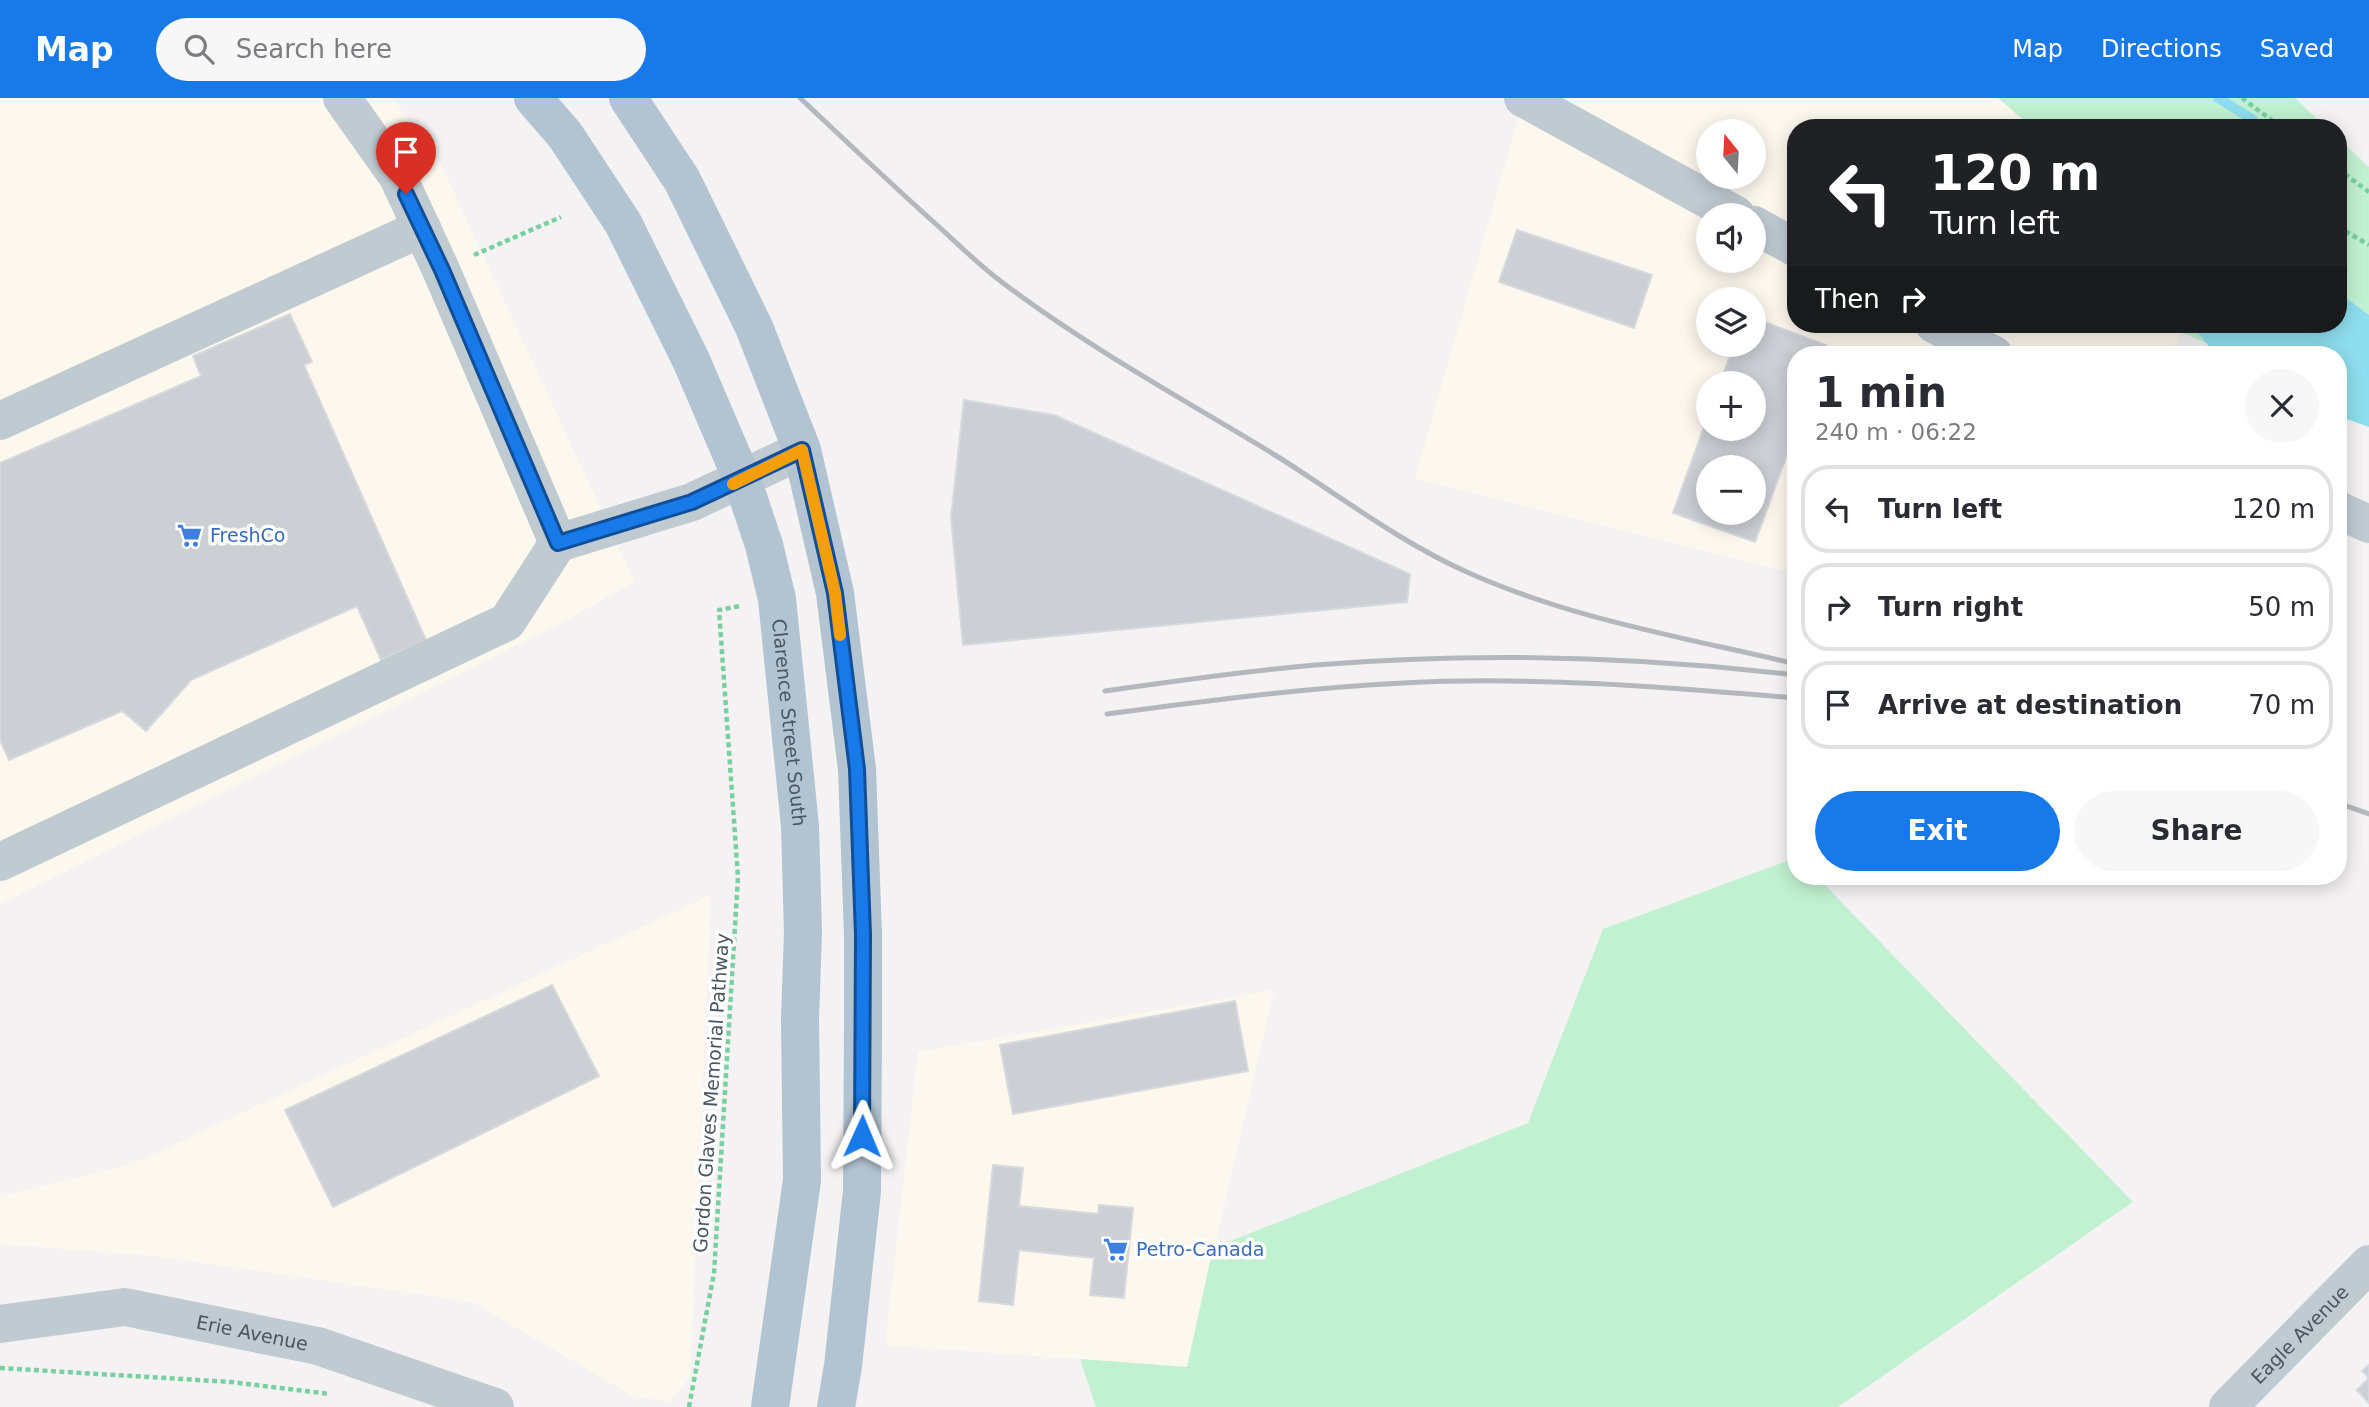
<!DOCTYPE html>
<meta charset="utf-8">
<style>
:root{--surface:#fff;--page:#f7f7f7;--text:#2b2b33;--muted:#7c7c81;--line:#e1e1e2;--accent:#187ae9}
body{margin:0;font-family:"DejaVu Sans",sans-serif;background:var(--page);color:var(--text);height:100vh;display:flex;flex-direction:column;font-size:26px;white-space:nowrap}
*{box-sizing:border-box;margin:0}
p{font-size:23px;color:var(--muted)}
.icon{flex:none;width:38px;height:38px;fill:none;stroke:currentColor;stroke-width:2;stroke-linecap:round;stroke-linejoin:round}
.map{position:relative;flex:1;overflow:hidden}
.panel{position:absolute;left:1787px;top:248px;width:560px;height:539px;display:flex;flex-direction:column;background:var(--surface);border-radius:28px;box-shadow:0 4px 18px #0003}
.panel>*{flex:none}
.banner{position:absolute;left:1787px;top:21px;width:560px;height:214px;border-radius:28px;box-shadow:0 4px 18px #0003;background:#202124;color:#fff;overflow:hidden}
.needle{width:46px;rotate:342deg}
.tools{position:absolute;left:1696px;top:21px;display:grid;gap:14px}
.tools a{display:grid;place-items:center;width:70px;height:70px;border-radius:50%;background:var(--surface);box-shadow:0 4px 18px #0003;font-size:35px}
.pin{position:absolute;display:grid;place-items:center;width:60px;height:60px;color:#fff;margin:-72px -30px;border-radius:50% 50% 50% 0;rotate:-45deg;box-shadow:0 0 7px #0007}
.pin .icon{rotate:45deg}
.me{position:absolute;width:77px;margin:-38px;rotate:1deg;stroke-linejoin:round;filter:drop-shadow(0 0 5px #0008)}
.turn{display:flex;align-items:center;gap:24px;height:147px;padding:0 28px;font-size:32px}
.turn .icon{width:91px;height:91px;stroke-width:2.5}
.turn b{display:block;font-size:49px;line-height:60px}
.then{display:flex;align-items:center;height:66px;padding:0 28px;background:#0003;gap:14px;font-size:26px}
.round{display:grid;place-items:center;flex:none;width:74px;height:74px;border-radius:37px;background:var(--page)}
.overview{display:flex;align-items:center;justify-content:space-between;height:119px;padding:0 28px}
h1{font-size:42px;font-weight:700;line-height:52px}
.action{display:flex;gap:14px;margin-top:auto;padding:14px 28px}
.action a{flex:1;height:80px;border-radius:42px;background:var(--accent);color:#fff;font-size:28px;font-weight:700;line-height:80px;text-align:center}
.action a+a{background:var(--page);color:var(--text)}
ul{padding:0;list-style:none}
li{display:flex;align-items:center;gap:21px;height:88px;margin:0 14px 10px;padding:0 14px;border:4px solid var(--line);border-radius:28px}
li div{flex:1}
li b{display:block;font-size:26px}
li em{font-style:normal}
header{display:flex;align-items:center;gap:42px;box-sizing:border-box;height:98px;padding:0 35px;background:var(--accent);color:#fff}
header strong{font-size:33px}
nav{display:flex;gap:38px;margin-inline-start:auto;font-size:24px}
.search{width:490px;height:63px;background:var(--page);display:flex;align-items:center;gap:18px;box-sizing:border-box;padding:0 24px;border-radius:38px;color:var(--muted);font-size:26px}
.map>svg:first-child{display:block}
.commercial{fill:#fdf8ee;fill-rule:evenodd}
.green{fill:#c2f1d2}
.water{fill:#8edeee}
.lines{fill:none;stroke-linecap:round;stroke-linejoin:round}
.stream{stroke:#8edeee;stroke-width:10}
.building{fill:#cccfd4;stroke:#d6d9dd;stroke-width:2;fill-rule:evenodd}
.path{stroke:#78d0a2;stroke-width:4.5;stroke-dasharray:5 3.5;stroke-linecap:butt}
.minor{stroke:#c0cad1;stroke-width:38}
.major{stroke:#b2c3d1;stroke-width:38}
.rail{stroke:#b4b8bc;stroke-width:5}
.route-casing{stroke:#104f97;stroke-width:18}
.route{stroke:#187ae9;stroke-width:12}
.slow{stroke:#f59e0b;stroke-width:12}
.labels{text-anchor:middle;stroke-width:7;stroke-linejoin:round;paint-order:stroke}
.shop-label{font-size:19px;fill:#366cbe;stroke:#fff;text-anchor:start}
.street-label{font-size:19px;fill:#495660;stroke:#fff}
</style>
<header>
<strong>Map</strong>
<div class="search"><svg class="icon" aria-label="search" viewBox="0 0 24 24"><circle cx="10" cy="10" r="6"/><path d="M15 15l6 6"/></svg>Search here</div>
<nav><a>Map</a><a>Directions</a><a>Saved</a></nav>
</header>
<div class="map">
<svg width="2369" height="1309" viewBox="0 0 2369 1309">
<rect width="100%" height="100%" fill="#f4f2f2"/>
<g class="commercial">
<polygon points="0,0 392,0 437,58 635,484 570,520 0,807"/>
<path d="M 1524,0 L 1998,0 L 2033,30 L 1796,30 L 1796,226 L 2162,226 L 2181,235 L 2170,257 L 1796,257 L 1795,475 L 1415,380 ZM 1708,33 L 1754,33 L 1754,79 L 1708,79 ZM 1708,117 L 1754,117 L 1754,163 L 1708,163 ZM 1708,201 L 1754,201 L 1754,247 L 1708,247 ZM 1708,285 L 1754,285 L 1754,331 L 1708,331 ZM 1708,369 L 1754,369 L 1754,415 L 1708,415 Z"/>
<polygon points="711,797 690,1279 669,1304 633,1298 472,1204 155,1158 0,1146 0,1098 132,1066"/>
<polygon points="1274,892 1187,1269 885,1247 918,954"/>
</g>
<g class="green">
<polygon points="1998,0 2295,0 2327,30 2033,30"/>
<polygon points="2338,40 2369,69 2369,314 2338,257 2235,257 2162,226 2338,226"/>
<polygon points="1795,760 1796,779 1817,779 2133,1104 1838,1309 1096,1309 1080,1261 1187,1269 1213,1150 1528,1025 1603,831"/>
</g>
<polygon class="water" points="2338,194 2369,217 2369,329 2338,318 2338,257 2220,257 2211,251 2191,226 2338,226"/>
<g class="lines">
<polyline class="stream" points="2218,0 2252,21 2259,30"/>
</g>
<g class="building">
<polygon points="1931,22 1948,30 1928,30"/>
<polygon points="1517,132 1652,177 1634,230 1499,184"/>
<polygon points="290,216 312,264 304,267 426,542 381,562 357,508 191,582 146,633 122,613 9,662 0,642 0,365 201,278 193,258"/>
<path d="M 1754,220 L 1826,247 L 1823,257 L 1796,257 L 1796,332 L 1755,444 L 1673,415 L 1708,318 L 1708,331 L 1754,331 L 1754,285 L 1720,285 L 1734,247 L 1754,247 ZM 1708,369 L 1754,369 L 1754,415 L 1708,415 Z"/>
<polygon points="964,302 1054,317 1410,476 1407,504 963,547 951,420"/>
<polygon points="552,887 599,978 333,1109 285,1012"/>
<polygon points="1235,903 1248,973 1013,1016 1000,947"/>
<polygon points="993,1067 1023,1070 1019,1108 1098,1116 1099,1107 1133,1110 1124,1200 1090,1197 1094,1160 1019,1152 1013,1207 979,1203"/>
<polygon points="2369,1267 2369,1305 2357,1292 2369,1280 2362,1273"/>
</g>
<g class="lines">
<g class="path">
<polyline points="2242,0 2282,30"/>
<polyline points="2338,71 2369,94"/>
<polyline points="2338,129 2369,147"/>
<polyline points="474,157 561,119"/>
<polyline points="0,1270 231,1284 330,1296"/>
<polyline points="689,1309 714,1175 738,779 719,512 740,508"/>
</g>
<g class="minor">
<polyline points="342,0 398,79 441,172 558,445"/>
<polyline points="1523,0 1736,117"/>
<polyline points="1754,127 1796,150"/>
<polyline points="1934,226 1994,257"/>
<polyline points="0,323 422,130"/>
<polyline points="2338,412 2369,426"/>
<polyline points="0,764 507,524 558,445 692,404 802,352"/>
<path id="s1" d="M 0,1226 L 125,1209 L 318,1248 L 495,1309"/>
<path id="s2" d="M 2228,1309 L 2369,1166"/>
</g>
<g class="major">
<path id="s3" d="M 533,0 L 565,37 L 623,125 L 691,262 L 742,381 L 764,447 L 777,501 L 800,728 L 803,834 L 800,921 L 802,1082 L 770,1309"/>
<polyline points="628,0 682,82 754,229 802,352 835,495 857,671 863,837 863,927 862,1093 843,1268 836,1309"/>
</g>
<g class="rail">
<path d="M 800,0 C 846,43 891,86 937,127 C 959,147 980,168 1003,185 C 1089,250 1183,301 1275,357 C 1339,397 1399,444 1469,475 C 1572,521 1687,540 1796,566"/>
<path d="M 1105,593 C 1175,583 1245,573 1315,567 C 1475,554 1636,558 1796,577"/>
<path d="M 1107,616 C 1205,603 1303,590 1403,585 C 1533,578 1665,589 1796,600"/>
<polyline points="2338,705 2369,716"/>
</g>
</g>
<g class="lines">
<defs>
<polyline id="route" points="406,96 442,172 558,445 692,404 802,352 835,495 857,671 863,837 862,1038"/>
</defs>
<use href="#route" class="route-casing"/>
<use href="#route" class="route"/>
<polyline class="slow" points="733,386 802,352 835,495 840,537"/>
</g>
<defs>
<symbol id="supermarket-bare" viewBox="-9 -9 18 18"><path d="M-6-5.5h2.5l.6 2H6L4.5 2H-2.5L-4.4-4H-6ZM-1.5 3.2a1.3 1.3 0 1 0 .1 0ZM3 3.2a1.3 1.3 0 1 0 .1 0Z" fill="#3f7fe0" stroke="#fff" stroke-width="2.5" paint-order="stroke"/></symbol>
</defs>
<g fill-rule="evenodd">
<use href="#supermarket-bare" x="172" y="420" width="35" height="35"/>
<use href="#supermarket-bare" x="1098" y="1134" width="35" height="35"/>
</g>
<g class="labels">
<g class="shop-label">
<text x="210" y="444">FreshCo</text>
<text x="1136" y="1158">Petro-Canada</text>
</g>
<g class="street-label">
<text dy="7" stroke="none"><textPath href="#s3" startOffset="686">Clarence Street South</textPath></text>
<text transform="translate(711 995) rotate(-86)" y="7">Gordon Glaves Memorial Pathway</text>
<text dy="7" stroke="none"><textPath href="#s1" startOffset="256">Erie Avenue</textPath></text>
<text dy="7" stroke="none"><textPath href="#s2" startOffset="102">Eagle Avenue</textPath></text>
</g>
</g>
</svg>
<div class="tools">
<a><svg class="needle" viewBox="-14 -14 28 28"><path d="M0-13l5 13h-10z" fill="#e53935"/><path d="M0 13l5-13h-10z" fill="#7c7c81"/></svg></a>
<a><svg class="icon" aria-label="sound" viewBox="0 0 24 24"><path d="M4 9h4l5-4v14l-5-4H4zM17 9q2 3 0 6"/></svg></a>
<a><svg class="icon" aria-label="layers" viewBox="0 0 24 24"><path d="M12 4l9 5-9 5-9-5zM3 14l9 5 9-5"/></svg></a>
<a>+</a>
<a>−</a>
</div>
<div class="pin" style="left:406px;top:96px;background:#d93025"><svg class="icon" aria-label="arrive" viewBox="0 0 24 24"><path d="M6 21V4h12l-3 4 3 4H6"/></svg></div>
<svg class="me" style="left:862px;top:1038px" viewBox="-20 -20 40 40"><path d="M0-17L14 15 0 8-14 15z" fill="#187ae9" stroke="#fff" stroke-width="4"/></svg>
<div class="banner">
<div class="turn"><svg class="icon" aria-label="left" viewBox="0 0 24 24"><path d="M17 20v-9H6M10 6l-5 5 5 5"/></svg><div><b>120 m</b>Turn left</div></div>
<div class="then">Then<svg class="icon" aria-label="right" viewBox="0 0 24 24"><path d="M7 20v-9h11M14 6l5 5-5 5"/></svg></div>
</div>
<section class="panel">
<div class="overview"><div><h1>1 min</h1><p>240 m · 06:22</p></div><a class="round"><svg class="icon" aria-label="close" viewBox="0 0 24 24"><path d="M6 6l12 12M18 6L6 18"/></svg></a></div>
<ul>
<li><svg class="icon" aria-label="left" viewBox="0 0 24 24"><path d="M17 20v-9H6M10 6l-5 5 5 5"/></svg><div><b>Turn left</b></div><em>120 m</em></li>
<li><svg class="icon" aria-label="right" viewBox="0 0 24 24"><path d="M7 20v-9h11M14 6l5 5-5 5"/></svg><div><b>Turn right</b></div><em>50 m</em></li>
<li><svg class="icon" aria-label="arrive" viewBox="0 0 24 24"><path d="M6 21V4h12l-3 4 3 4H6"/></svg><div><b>Arrive at destination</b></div><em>70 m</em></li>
</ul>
<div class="action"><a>Exit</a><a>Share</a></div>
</section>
</div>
